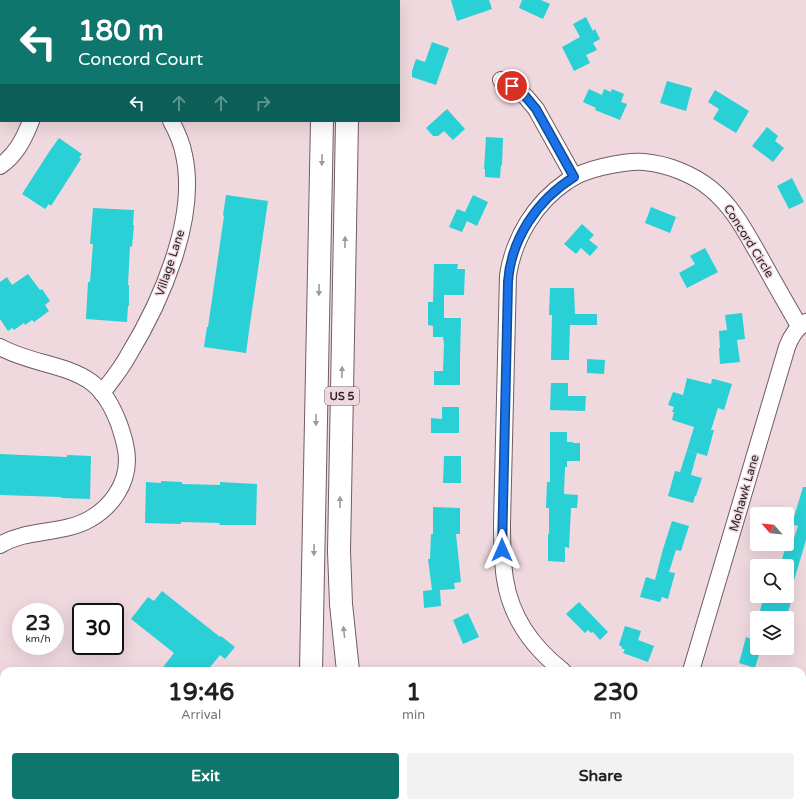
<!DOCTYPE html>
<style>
:root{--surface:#fff;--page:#f2f2f2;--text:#202124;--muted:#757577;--accent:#0f766e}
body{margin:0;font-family:"Varela Round",sans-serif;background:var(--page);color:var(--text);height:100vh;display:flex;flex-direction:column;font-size:15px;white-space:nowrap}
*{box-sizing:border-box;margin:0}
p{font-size:13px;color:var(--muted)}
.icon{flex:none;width:22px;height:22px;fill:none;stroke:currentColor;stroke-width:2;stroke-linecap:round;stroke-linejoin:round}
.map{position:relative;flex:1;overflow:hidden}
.sheet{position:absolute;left:0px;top:667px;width:806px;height:140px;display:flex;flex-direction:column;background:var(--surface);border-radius:12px 12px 0 0;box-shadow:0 4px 16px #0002}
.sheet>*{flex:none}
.banner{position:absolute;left:0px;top:0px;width:400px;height:122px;box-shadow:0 4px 16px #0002;background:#0f766e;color:#fff;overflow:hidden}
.needle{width:26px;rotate:297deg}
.fabs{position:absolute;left:750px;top:507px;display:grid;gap:8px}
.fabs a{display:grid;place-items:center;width:44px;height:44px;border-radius:4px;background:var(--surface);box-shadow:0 4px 16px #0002;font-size:20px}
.speed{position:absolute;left:12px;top:603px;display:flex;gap:8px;font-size:20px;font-weight:700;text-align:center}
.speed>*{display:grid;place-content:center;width:52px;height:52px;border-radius:50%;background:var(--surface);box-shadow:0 4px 16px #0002;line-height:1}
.speed small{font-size:10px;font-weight:400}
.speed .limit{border:2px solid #111;border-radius:6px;background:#fff;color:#111}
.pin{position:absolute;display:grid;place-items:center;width:34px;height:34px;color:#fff;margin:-17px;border:2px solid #fff;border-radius:50%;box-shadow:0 1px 4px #0007}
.me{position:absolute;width:44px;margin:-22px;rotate:0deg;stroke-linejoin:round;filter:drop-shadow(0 0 3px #0008)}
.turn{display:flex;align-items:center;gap:14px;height:84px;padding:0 12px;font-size:18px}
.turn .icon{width:52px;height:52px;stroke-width:2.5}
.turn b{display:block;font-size:28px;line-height:34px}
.lanes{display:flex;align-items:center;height:38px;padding:0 12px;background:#0003;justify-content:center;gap:20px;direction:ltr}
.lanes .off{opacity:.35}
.eta{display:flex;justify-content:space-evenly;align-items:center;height:68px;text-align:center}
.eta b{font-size:24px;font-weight:700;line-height:28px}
.primary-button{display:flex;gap:8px;margin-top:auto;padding:8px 12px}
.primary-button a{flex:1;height:46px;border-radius:4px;background:var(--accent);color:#fff;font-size:16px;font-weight:700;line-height:46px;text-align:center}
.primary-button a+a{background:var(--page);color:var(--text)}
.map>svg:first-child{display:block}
.green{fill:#f1a2b9}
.building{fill:#29d0d6}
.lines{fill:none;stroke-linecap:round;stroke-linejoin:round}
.minor-casing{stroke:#705d62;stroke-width:18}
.major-casing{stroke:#705d62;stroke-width:22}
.highway-casing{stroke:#705d62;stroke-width:24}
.minor{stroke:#fff;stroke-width:16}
.major{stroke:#fff;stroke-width:20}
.highway{stroke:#fff;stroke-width:22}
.oneway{fill:#9e9a9c}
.route-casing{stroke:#114b97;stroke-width:10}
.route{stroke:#1a73e8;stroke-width:7}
.labels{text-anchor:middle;stroke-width:3;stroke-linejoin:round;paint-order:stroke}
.shield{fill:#efd8de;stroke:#64565a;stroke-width:1}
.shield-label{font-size:11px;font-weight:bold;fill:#281f22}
.street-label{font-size:12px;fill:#281f22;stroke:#efd8de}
</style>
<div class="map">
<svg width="806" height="807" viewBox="0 0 806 807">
<rect width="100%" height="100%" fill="#efd8de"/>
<polygon class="green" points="0,723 4,727 4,803 74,803 78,807 0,807"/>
<g class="building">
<polygon points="451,0 489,0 492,9 457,21"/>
<polygon points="522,0 541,0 550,4 543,19 519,8"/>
<polygon points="586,17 593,31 595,29 600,39 593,43 597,50 586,55 590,63 574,71 562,47 580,37 573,24"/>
<polygon points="432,42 449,48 436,85 412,77 412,71 416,59 425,62"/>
<polygon points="667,81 692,88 686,111 660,103"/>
<polygon points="589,89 602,95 604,89 611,92 612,89 624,94 621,102 627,104 620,120 595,110 596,108 583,102"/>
<polygon points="715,90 749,111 736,133 713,119 719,109 708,102"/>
<polygon points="447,109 465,129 453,140 444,131 438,136 433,136 426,128"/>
<polygon points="767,127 778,136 775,141 784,148 773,162 752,146"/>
<polygon points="486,137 503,138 502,165 501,165 500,178 485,177 485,169 484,169"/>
<polygon points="59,138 82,154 79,158 81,159 51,206 49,204 45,209 22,194 49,152"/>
<polygon points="792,178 804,202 789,209 777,186"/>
<polygon points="226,195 268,201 250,324 246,353 204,347 207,327 208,327 224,216 223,215"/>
<polygon points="473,195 488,202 477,226 467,221 462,232 449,227 457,209 465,212"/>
<polygon points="651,207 676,217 670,233 645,223"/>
<polygon points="93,208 134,210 133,225 134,225 132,247 130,246 128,285 129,285 129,306 128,306 127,322 86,319 88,282 90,282 93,244 90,244"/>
<polygon points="582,224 594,235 589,240 598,247 590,256 581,248 576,254 564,244"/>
<polygon points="705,248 718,272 687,288 679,273 695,264 690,256"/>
<polygon points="434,264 458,264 457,269 465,269 464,295 444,295 444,318 461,318 460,359 460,385 434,385 434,371 443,371 444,344 443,337 433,337 433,326 428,325 428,302 433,302"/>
<polygon points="28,274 40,290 42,289 50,301 45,305 49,311 34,322 32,320 25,325 24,323 14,330 12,328 8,331 0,319 0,282 7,277 12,285"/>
<polygon points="550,288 574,288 575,314 597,314 597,325 570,325 569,360 551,360 552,315 549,315"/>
<polygon points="742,313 745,339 737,340 740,362 720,364 719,348 720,348 719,331 727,330 725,315"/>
<polygon points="587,359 605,360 604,374 587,373"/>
<polygon points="687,378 711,384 712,379 714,379 732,384 724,410 718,408 711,430 714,430 707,456 687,450 694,427 672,420 674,412 672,412 674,407 668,405 673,392 683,395"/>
<polygon points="551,383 568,383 568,396 586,396 585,411 550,410"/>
<polygon points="442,407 459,407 459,433 431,433 431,418 442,419"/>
<polygon points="550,432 567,432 567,442 573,442 573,443 580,443 580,461 567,461 567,467 565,467 564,494 578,495 577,508 571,508 569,548 565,547 565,562 548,561 548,534 549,534 549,508 546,508 547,482 550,482"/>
<polygon points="687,450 697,453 691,475 702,478 696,496 695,496 693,503 668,496 675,471 680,472"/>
<polygon points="0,454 67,457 67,455 91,456 90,499 61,498 61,497 0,495"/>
<polygon points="444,456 461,456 461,483 443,483"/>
<polygon points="161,481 182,482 182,484 220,485 220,482 257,484 256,525 219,525 220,523 181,522 181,524 145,523 146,482 161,483"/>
<polygon points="803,487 806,487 806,540 790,594 787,593 787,566 780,566 786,546 791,548 798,526 792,524"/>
<polygon points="433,507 460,508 460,534 456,534 461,582 454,583 455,589 440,590 441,606 424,608 423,591 432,590 428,559 430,559 431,534 433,534"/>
<polygon points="672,521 689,526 681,551 676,550 669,572 675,573 668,599 662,597 660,602 640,597 646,577 655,580 663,549"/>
<polygon points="162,591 220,637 221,636 235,647 225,659 220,655 207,671 160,671 174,653 131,619 148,597 154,601"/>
<polygon points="764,596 781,596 792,599 788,612 787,612 785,618 758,618"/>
<polygon points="579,602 608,632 600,640 593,632 591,633 588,630 585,633 566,614"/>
<polygon points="468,613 479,637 463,644 453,620"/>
<polygon points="625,626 641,631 638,640 654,646 648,662 623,653 625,649 622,649 622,647 619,645"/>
<polygon points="746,637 757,641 757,648 761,648 755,668 739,663"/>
</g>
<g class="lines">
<defs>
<g id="minor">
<polyline points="0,46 1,46"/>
<polyline points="501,80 517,90 526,97 536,109 574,177"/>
<path d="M 0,166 C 16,155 24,139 31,121"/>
<path d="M 0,347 C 28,363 66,364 91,382 C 105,392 113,408 119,424 C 123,436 127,447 127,460 C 127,485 111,507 90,519 C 62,535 28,528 0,545"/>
<path d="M 102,393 C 111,381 121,369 128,356 C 161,302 198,218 184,155 C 182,143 177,132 171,121"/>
<path d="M 563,671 C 532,647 511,618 505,579 C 502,560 502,541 502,523 L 508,275 C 514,238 535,203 566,182 C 577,174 589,170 602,167 C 616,164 630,161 644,162 C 667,164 693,174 711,189 C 733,207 745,231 759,255 C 772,279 786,303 799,326"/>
<path d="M 691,671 L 787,347 C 791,336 796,328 806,322"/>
<polyline points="651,807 652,803"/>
</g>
<g id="major">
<polyline points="0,690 4,694"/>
<polyline points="100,803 103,807"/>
<polyline points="124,803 129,807"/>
</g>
<g id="highway">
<polyline points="325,1 325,0"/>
<polyline points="350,1 350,0"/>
<polyline points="347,121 339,551 341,604 348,671"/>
<polyline points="311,671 322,121"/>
<polyline points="370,803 371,807"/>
<polyline points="308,807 308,803"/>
</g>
</defs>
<use href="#minor" class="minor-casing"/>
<use href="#major" class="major-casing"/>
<use href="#highway" class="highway-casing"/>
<use href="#minor" class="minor"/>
<use href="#major" class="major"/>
<use href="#highway" class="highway"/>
</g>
<defs><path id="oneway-solid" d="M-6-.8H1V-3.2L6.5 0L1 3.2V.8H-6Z"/></defs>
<g class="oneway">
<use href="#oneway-solid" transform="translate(322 160) rotate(91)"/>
<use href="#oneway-solid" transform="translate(345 242) rotate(-89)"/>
<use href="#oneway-solid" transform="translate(319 290) rotate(91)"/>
<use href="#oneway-solid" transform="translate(342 372) rotate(-89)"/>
<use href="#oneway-solid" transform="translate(316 420) rotate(91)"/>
<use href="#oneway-solid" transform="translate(340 502) rotate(-89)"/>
<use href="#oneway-solid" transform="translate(314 550) rotate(91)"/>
<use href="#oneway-solid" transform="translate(344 632) rotate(-96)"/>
</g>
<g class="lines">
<defs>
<path id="route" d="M 502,550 L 508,282 C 511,239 537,200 574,177 L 536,109 L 526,97 L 512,86"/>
</defs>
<use href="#route" class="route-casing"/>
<use href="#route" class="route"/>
</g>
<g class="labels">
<rect class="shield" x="325" y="387" width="34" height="18" rx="3"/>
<g class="shield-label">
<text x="342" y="400">US 5</text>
</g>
<g class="street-label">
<text transform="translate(749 241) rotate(58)" y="4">Concord Circle</text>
<text transform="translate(170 263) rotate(-72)" y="4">Village Lane</text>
<text transform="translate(744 493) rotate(-74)" y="4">Mohawk Lane</text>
</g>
</g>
</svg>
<div class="fabs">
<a><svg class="needle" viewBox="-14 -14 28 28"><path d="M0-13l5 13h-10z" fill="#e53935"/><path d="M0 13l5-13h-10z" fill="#757577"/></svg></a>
<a><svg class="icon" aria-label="search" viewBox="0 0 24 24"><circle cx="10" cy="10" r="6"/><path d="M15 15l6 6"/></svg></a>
<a><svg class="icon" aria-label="layers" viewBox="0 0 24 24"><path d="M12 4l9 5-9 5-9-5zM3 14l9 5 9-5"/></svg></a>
</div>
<div class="speed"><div>23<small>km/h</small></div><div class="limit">30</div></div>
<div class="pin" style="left:512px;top:86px;background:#d93025"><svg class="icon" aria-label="arrive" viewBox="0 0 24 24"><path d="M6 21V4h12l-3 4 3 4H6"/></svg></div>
<svg class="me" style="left:502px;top:550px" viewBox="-20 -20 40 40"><path d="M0-17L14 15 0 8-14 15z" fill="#1a73e8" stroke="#fff" stroke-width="4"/></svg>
<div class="banner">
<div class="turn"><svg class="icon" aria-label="left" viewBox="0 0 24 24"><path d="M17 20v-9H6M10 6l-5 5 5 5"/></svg><div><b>180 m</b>Concord Court</div></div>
<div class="lanes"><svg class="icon" aria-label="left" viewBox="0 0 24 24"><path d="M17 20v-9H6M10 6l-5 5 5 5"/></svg><svg class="icon off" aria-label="ahead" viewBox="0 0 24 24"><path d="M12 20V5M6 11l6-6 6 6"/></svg><svg class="icon off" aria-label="ahead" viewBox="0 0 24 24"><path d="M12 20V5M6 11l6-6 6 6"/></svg><svg class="icon off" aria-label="right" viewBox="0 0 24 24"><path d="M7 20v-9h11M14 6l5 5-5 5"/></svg></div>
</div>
<section class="sheet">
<div class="eta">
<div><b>19:46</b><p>Arrival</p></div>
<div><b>1</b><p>min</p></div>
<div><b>230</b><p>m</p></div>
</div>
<div class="primary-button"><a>Exit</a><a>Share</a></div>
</section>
</div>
